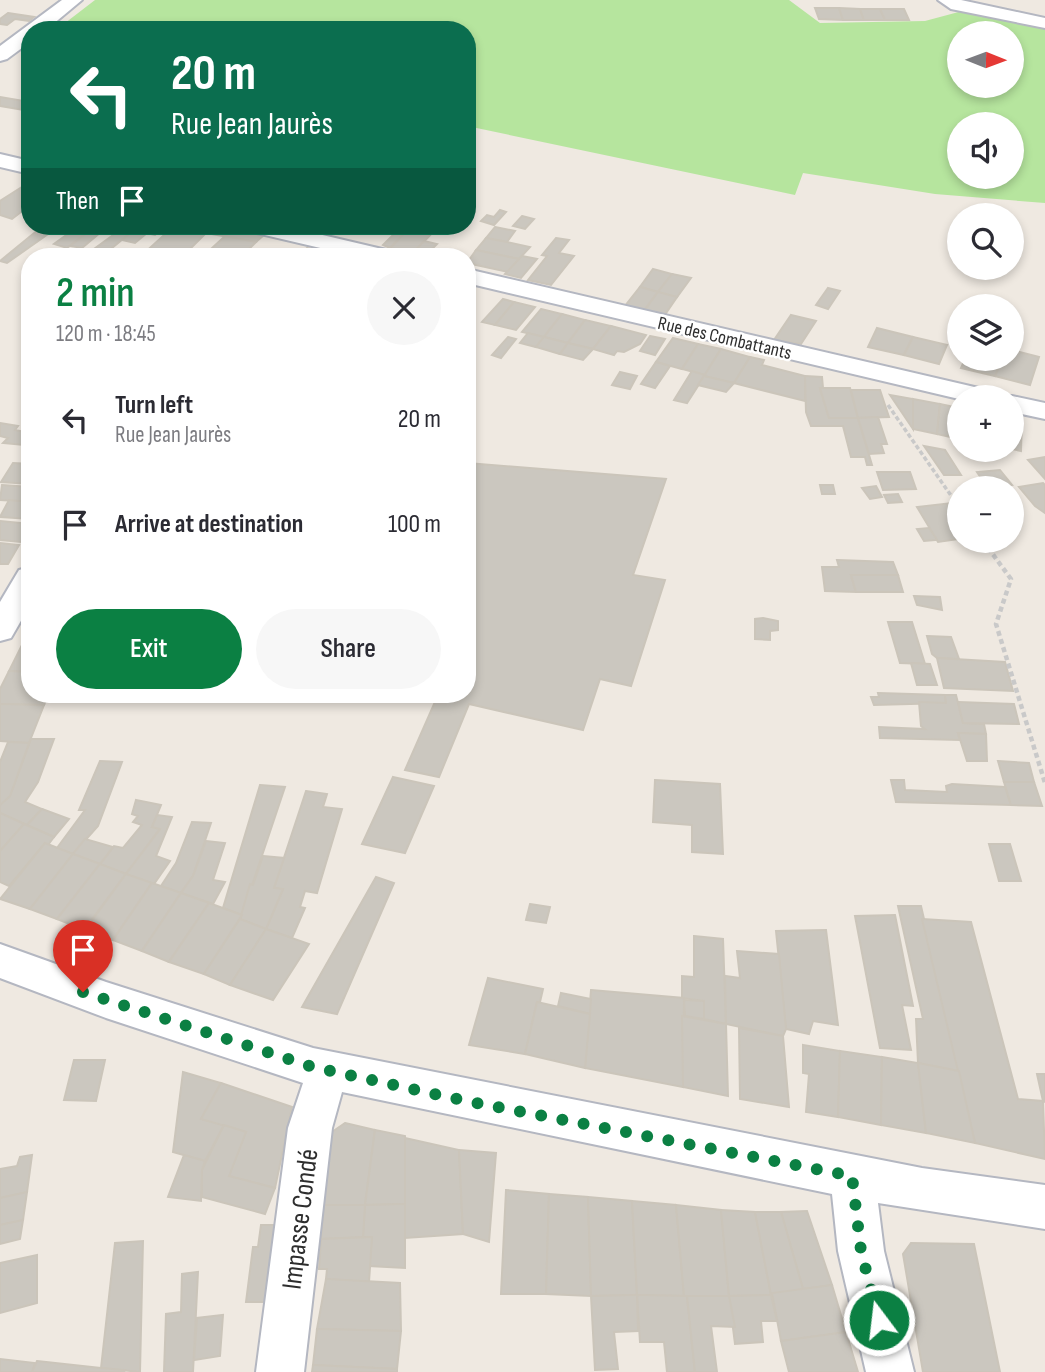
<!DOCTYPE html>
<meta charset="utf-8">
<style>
:root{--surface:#fff;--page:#f7f7f7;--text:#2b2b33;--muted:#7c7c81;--accent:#0b8043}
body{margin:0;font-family:"Sofia Sans Condensed",sans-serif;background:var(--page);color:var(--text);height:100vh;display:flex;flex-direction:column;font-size:26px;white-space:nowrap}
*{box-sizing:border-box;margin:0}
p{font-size:23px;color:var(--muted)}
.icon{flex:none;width:38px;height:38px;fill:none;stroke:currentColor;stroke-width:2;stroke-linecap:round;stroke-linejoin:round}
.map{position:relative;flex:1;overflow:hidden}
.sheet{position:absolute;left:21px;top:248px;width:455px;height:455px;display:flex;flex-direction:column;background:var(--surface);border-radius:28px;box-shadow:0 4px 10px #0003}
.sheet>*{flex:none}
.banner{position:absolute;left:21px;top:21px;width:455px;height:214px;border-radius:28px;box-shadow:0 4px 10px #0003;background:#0b6e4f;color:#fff;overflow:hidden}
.needle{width:46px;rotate:91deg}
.tools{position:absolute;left:947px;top:21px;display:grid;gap:14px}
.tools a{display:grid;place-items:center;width:77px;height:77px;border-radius:50%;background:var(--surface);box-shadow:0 4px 10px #0003;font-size:35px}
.pin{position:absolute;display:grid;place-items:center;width:60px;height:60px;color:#fff;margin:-72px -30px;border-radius:50% 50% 50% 0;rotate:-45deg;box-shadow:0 0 7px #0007}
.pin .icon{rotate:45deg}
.me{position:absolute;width:77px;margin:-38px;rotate:345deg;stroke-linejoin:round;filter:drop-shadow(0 0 5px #0008)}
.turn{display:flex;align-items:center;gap:24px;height:147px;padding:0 35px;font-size:32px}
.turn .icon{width:91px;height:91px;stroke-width:2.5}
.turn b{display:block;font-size:49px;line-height:60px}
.then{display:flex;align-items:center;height:66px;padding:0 35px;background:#0003;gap:14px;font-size:26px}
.round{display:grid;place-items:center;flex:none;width:74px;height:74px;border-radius:37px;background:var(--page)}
.head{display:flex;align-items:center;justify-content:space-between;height:119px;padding:0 35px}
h1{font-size:42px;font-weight:600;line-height:52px;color:var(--accent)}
.cta{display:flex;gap:14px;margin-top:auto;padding:14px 35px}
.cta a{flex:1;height:80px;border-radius:42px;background:var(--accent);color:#fff;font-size:28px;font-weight:600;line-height:80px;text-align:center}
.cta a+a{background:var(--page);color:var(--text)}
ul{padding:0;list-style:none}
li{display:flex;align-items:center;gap:21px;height:105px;padding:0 35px}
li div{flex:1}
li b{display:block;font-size:26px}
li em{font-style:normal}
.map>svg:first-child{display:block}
.green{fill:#b6e59e;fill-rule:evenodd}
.building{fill:#cbc7bf;stroke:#cbc5ba;stroke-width:2}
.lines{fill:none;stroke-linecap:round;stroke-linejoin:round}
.street-casing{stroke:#b4b7c1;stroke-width:4}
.path-far1{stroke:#c9c9c9;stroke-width:3.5;stroke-dasharray:4.5 2.5;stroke-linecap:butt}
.path{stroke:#c9c9c9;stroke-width:4.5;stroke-dasharray:5 3.5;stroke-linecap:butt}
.street{fill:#fff;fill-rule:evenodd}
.route{stroke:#0b8043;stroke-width:12;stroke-dasharray:0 21.6}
.labels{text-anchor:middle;stroke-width:5;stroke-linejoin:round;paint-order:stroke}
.far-street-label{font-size:19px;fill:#2e2e2e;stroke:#fff}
.near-street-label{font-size:28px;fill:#2e2e2e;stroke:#fff}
</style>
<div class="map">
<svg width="1045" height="1372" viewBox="0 0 1045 1372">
<rect width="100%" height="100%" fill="#efe9e1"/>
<path class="green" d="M 95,0 L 789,0 L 820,23 L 925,21 L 966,10 L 1045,25 L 1045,203 L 935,194 L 803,173 L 795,195 L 467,126 L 467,30 L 56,30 ZM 959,33 L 1012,33 L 1012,86 L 959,86 ZM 959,124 L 1012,124 L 1012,177 L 959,177 Z"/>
<g class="building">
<polygon points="815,8 839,8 843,20 819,19"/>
<polygon points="839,8 860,9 864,20 843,20"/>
<polygon points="860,9 880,9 885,20 864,20"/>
<polygon points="880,9 904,9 909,20 885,20"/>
<polygon points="8,13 34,17 29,21 15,19 7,25 0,24 0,19"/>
<polygon points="0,97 30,102 30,111 0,106"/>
<polygon points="25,185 30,186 30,205 12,219 0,215 0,201"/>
<polygon points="500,210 506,212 494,225 481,221 487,215 494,217"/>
<polygon points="522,216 534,219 525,229 513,226"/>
<polygon points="79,226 96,226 67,248 54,244"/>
<polygon points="96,226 116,226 112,229 107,227 82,248 70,246"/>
<polygon points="138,226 167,226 155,235 133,230"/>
<polygon points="174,226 226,226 264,235 256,242 206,233 182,257 140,257"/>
<polygon points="411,226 439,226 413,253 390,248"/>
<polygon points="124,227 134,230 101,257 92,256 99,250 94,249"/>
<polygon points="495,227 515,231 507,242 486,238"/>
<polygon points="39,229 51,232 7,263 0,261"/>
<polygon points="399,229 407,230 390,248 383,245"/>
<polygon points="134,230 147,233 135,243 122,240"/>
<polygon points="225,236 256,242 242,256 210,250"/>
<polygon points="486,238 507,242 530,247 519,259 476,250"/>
<polygon points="556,238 569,240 559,253 574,256 551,285 528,280 547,256 542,255"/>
<polygon points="424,241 437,244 425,256 413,253"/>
<polygon points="307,248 343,257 296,257"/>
<polygon points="209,250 210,250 242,256 200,257"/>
<polygon points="476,250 519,259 508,272 467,263"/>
<polygon points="522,256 537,259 521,278 505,274"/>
<polygon points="653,269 672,274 658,292 640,287"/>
<polygon points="672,274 691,278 677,297 658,292"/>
<polygon points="640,287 658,292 644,311 625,306"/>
<polygon points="828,288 840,291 828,309 816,305"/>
<polygon points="658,292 677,297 664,316 644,311"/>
<polygon points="503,299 514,302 495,325 482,322"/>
<polygon points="514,302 535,307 516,330 495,325"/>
<polygon points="541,309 562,314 544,337 522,332"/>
<polygon points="562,314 585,320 568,343 544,337"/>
<polygon points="791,315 816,321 801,344 774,340"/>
<polygon points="585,320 611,326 593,349 568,343"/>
<polygon points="611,326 646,335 640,344 624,352 617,351 614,355 593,349"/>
<polygon points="877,328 913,337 904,355 868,347"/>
<polygon points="528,333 544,337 536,347 520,343"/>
<polygon points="650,336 665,339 655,355 640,351"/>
<polygon points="508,337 516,339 501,358 492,355"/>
<polygon points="544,337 568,343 560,354 536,347"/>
<polygon points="913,337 947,345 939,364 904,355"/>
<polygon points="673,338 698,344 682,369 656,362"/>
<polygon points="568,343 593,349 583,360 560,354"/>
<polygon points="698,344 721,349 705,375 682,369"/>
<polygon points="721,349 750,357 734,383 704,376"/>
<polygon points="1012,350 1039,357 1030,385 995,376 1002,359 1012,359"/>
<polygon points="750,357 764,360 762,365 805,376 805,401 734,383"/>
<polygon points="965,359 1002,359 995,376 961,368"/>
<polygon points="656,362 670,366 655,388 641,384"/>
<polygon points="692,371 705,375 687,403 674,400"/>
<polygon points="620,372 637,376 630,389 612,385"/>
<polygon points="704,376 734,383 726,392 698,385"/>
<polygon points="805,376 822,377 823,388 820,388 829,418 858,418 872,465 867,465 865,457 851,457 843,426 811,426 806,412"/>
<polygon points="820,388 850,388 858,418 829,418"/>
<polygon points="851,390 880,390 889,417 858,418"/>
<polygon points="890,395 913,399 913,429"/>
<polygon points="913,399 940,404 937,434 913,429"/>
<polygon points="940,404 959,408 959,439 937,434"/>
<polygon points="878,417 887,444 881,444 884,453 869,454 858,418"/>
<polygon points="1012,419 1022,420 1021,451 1012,449"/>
<polygon points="0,423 18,426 15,430 30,433 24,445 3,443 8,438 0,436"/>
<polygon points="924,446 945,450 961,475 944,475"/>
<polygon points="1045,457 1045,479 1028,460"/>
<polygon points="13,463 30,464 30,484 1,482"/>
<polygon points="467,463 666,479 633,575 665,580 631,686 600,679 583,730 469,704 439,777 405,770 438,695 467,695"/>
<polygon points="1000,470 1012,485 987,487 977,472"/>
<polygon points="877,472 910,472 916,489 883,490"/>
<polygon points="1043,483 1045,485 1045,513 1035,506 1019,487"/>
<polygon points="2,485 30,487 30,502 0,500"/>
<polygon points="820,485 833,485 835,494 822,494"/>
<polygon points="876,486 882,497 870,499 862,488"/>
<polygon points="898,494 902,502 888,503 884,495"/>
<polygon points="9,500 30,502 30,519 0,517"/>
<polygon points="952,503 959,514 959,539 938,542 917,507"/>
<polygon points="0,521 30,524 30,525 21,542 0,540"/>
<polygon points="929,528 937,540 924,541 917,529"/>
<polygon points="0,543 19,545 8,564 0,564"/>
<polygon points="837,560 893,562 898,575 851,575 856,592 825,591 822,567 839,567"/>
<polygon points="851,575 898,575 903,592 856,592"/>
<polygon points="914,596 940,597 942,610 917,605"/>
<polygon points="763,618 778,621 778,630 770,631 770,640 755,639 755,619"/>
<polygon points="888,622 912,622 925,664 900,663"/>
<polygon points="927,636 951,637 959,659 937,658 932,654"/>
<polygon points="26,637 30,637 30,672 9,671"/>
<polygon points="937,658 1005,662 1013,691 944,688"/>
<polygon points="911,663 930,664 937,685 917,685"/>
<polygon points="9,671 30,672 30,695 48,695 44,705 0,704 0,689"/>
<polygon points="878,693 945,695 946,703 874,705 871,697 879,697"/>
<polygon points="945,695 956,695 963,723 984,724 986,734 958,733 960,740 880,738 879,727 925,729 921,726 919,702 946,703"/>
<polygon points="958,702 1014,704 1019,724 963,723"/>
<polygon points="0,704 44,705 29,743 0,741"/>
<polygon points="958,733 986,734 987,761 967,761"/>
<polygon points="31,739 54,739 38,782 25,802 42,809 27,825 0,813 0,805 10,796"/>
<polygon points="8,742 29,743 10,796 0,805 0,762"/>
<polygon points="100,761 122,762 98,826 73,854 57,848 85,810 79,810"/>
<polygon points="998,761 1029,763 1034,782 1004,782"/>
<polygon points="393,777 434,786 405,853 362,844"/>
<polygon points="655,780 720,784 723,854 692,852 692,825 653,822"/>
<polygon points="891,780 904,780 905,790 947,792 946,786 952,784 1005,787 1011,805 896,802"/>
<polygon points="1004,782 1034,782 1042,806 1011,805"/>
<polygon points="260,785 285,787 242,915 223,908"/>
<polygon points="306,791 327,794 323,807 342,809 317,893 305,891 300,907 305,908 292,938 266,929 283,889 274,888"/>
<polygon points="136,800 161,805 152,827 160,829 126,874 100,864 114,846 123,848 142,825 133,822 138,816 132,814"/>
<polygon points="42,809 69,819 54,837 27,825"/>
<polygon points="0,813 24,824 0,851"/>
<polygon points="157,815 172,817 156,856 170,861 154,884 126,874 160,829 152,827"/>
<polygon points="192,822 211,823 193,876 181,893 161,886 176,863"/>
<polygon points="24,824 54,837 48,845 45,843 9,886 0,882 0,851"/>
<polygon points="85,839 113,847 100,864 73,854"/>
<polygon points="206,841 225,843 213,880 225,882 213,904 181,893 193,876"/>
<polygon points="45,843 73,854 30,909 0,899"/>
<polygon points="989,844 1010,844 1021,881 999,881"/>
<polygon points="73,854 100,864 57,919 30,909"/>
<polygon points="263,856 284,858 274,888 283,889 266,929 240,919 250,884 253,885"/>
<polygon points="100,864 126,874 87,926 85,930 57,919"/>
<polygon points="126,874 152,883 113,940 85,930"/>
<polygon points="376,877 394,883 337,1014 302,1007"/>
<polygon points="152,883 181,893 142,951 113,940"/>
<polygon points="181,893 209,903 169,962 142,951"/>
<polygon points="209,903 242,915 204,974 169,962"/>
<polygon points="530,904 550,907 546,923 526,920"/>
<polygon points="898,906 921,906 959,1071 918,1063 916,1019 923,1019"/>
<polygon points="895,915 913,1006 902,1005 911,1050 880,1048 855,916"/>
<polygon points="240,919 266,929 230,985 204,974"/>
<polygon points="922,919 971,922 1018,1099 1043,1101 1045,1159 975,1143"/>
<polygon points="266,929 309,944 273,1000 230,985"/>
<polygon points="826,930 838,1025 813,1021 809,1034 786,1029 776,931"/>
<polygon points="694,936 723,939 726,1024 704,1019 704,1001 682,998 682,976 694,977"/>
<polygon points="737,951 779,954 786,1029 783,1036 726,1024 725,976 740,978"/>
<polygon points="488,978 543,989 540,1002 537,1002 525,1054 469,1045"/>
<polygon points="591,990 684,998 683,1087 585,1068"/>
<polygon points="561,993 591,999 590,1014 558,1006"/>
<polygon points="684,1000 704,1001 704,1019 685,1016"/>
<polygon points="537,1002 590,1014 585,1068 525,1054"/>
<polygon points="682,1016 726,1024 728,1096 683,1087"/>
<polygon points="739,1028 783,1036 789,1107 740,1099"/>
<polygon points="803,1045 840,1051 838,1117 806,1112 809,1074 803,1073"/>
<polygon points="840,1051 882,1057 881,1125 838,1117"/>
<polygon points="882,1057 918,1063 926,1133 881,1125"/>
<polygon points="74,1060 105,1060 96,1101 64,1100"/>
<polygon points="918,1063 959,1071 975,1143 926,1133"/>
<polygon points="183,1072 221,1083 201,1119 224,1125 205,1161 173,1152"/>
<polygon points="1037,1074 1045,1074 1045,1102 1043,1101"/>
<polygon points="221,1083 292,1107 275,1188 229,1176 246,1132 201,1119"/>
<polygon points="345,1123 375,1130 365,1205 322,1205 329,1134"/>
<polygon points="224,1125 246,1132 229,1176 275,1188 265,1214 202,1197 202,1170"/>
<polygon points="375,1130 405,1136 405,1204 365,1205"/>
<polygon points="405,1138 459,1150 463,1234 405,1238"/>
<polygon points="459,1150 496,1153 489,1242 463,1234"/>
<polygon points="32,1155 27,1192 0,1198 0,1169 17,1166 20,1157"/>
<polygon points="184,1155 205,1161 202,1170 201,1201 168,1197"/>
<polygon points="506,1190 549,1194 546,1294 501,1294"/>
<polygon points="27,1192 23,1220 0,1225 0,1198"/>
<polygon points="549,1194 588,1197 591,1296 546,1294"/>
<polygon points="588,1197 632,1201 637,1295 591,1296"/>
<polygon points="632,1201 676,1205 684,1296 637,1295"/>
<polygon points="405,1204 405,1268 369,1266 372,1237 363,1237 365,1205"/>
<polygon points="324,1205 365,1205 363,1237 321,1239"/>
<polygon points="676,1205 721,1210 729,1296 684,1296"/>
<polygon points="721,1210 755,1212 771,1295 729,1296"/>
<polygon points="807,1211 832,1285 803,1289 781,1212"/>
<polygon points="755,1212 781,1212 803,1289 771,1295"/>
<polygon points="23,1220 20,1239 0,1244 0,1225"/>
<polygon points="261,1225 284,1225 275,1302 246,1302 253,1247 258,1247"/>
<polygon points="372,1237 369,1282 326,1279 327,1269 319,1269 321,1239"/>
<polygon points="143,1241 140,1372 101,1368 115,1243"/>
<polygon points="911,1243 974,1244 1000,1372 923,1372 903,1254"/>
<polygon points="37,1255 37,1303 0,1313 0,1263"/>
<polygon points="198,1272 193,1372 164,1372 166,1314 181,1312 182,1274"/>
<polygon points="326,1279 400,1283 401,1331 317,1329"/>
<polygon points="832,1285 846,1332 781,1341 772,1293"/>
<polygon points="637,1295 687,1296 695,1372 667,1372 664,1342 640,1342"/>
<polygon points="637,1295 638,1331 614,1332 618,1369 595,1370 591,1296"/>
<polygon points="771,1295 777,1321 761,1321 763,1342 735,1344 729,1296"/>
<polygon points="687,1296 729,1296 735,1327 711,1326 717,1372 695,1372"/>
<polygon points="223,1315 220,1356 194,1360 197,1318"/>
<polygon points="317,1329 401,1331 397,1369 313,1365"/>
<polygon points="846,1332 858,1372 789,1372 781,1341"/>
<polygon points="0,1359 35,1363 32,1372 0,1372"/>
<polygon points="37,1361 101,1368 125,1370 124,1372 32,1372"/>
<polygon points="313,1365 397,1369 397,1372 312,1372"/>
</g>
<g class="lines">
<defs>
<g id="street">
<polygon points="62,0 82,0 46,30 30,30 30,42 7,59 0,61 0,46"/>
<polygon points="938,0 961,0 1045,18 1045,28 951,9"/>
<polygon points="0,154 30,161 30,174 0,167"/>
<polygon points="245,226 284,226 395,252 399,257 359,257 248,231"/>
<polygon points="467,269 983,389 992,391 996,397 959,399 467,283"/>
<polygon points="1012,396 1045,403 1045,419 1012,412 1012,397 1007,397"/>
<polygon points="30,567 30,605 11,638 0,641 0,602 19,570"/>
<polygon points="0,944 106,982 313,1048 922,1168 1045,1185 1045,1229 878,1203 884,1251 914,1372 866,1372 838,1251 832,1194 342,1092 332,1128 304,1372 256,1372 288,1128 303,1083 106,1018 0,978"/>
</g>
</defs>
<use href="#street" class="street-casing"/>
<polyline class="path-far1" points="888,405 959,507"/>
<polyline class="path" points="983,541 1011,579 996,624 1045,783"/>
<use href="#street" class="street"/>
</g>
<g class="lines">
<polyline class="route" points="83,992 313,1067 466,1101 852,1176 861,1251 879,1320"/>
</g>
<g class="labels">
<g class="far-street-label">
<text transform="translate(725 337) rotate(13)" y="7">Rue des Combattants</text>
</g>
<g class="near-street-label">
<text transform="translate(299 1219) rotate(-83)" y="10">Impasse Condé</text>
</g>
</g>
</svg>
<div class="tools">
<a><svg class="needle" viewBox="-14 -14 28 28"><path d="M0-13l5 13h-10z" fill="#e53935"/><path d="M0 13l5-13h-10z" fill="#7c7c81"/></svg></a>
<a><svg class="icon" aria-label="sound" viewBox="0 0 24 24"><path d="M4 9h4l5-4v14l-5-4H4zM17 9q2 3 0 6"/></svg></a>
<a><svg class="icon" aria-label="search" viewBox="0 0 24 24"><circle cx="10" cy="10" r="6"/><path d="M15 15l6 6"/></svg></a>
<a><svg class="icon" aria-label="layers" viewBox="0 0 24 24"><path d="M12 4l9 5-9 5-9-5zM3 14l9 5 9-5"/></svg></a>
<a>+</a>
<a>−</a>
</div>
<div class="pin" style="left:83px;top:992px;background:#d93025"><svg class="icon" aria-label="arrive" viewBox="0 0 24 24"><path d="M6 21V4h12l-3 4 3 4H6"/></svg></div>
<svg class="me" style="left:879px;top:1320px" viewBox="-20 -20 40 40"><circle r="17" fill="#0b8043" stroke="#fff" stroke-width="3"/><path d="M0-11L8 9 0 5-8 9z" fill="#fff"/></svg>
<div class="banner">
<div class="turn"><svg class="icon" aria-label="left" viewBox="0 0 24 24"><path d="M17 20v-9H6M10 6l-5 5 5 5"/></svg><div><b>20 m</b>Rue Jean Jaurès</div></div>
<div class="then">Then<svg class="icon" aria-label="arrive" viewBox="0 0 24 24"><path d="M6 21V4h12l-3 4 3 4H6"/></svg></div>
</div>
<section class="sheet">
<div class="head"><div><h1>2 min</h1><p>120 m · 18:45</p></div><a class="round"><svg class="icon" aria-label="close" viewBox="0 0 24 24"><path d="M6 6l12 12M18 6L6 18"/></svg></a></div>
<ul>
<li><svg class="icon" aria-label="left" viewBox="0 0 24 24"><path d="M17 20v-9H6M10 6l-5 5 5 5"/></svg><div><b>Turn left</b><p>Rue Jean Jaurès</p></div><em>20 m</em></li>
<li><svg class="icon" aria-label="arrive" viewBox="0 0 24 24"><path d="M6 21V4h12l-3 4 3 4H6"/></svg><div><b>Arrive at destination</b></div><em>100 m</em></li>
</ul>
<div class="cta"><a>Exit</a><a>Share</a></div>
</section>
</div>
